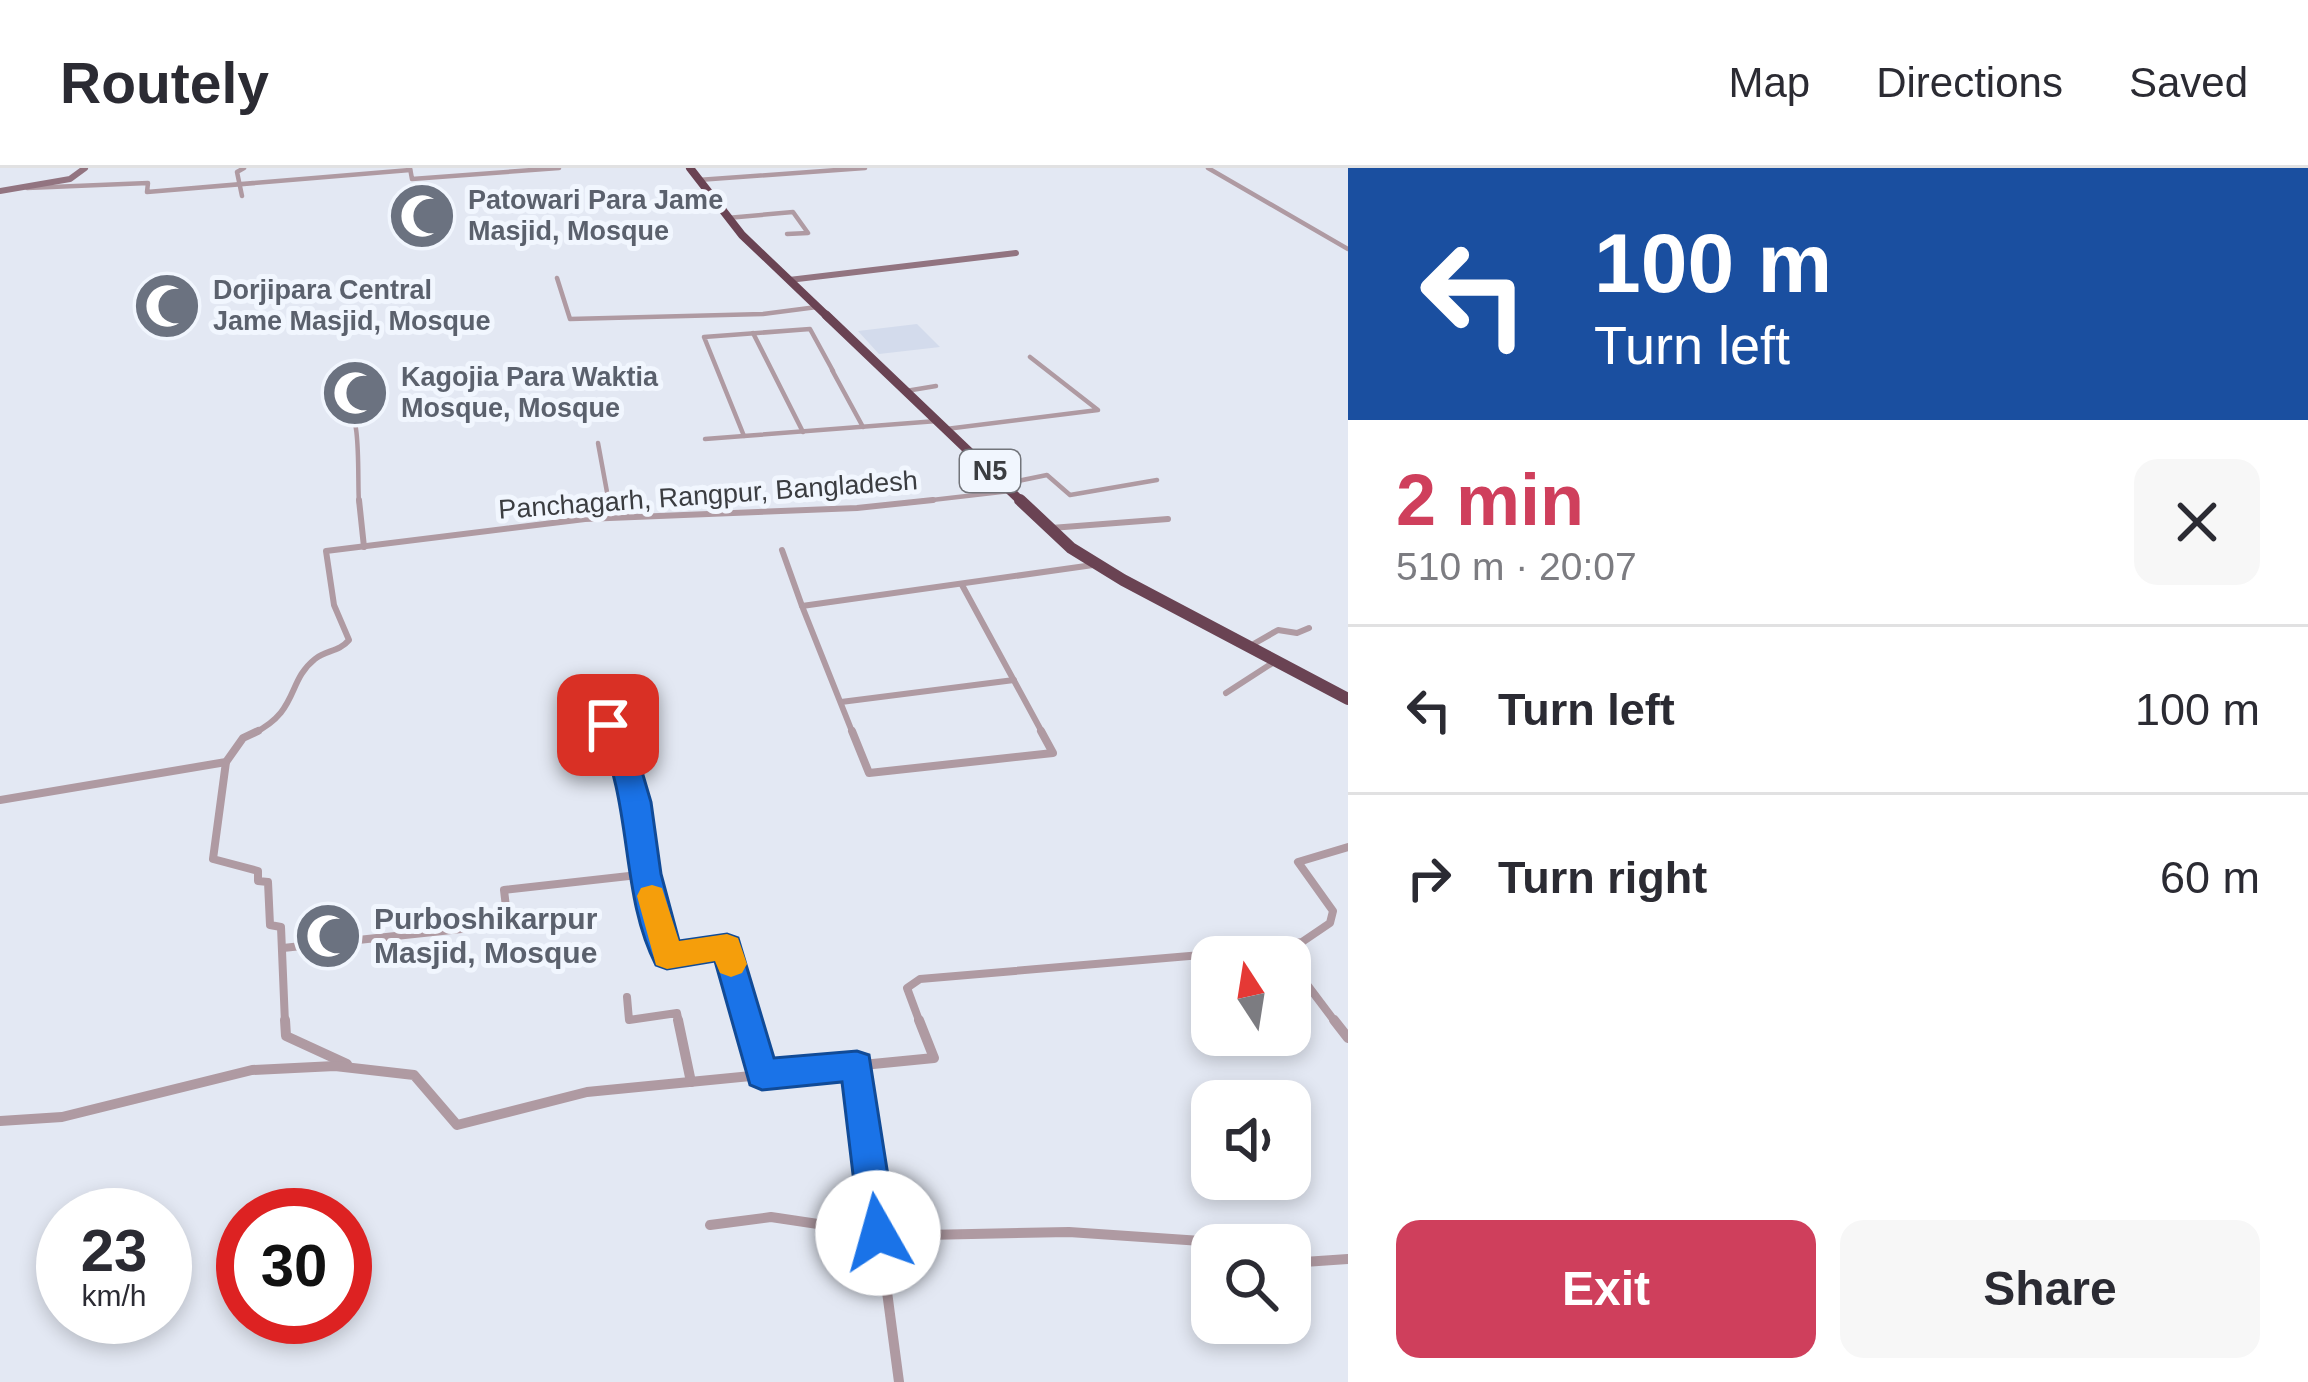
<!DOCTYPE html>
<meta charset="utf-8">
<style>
:root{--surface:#fff;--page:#f7f7f7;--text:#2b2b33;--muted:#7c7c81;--line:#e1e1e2;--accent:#cf3f5c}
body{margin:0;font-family:Arial,sans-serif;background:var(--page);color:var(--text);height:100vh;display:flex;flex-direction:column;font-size:45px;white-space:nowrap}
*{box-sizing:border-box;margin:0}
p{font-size:39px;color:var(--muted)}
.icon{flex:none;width:66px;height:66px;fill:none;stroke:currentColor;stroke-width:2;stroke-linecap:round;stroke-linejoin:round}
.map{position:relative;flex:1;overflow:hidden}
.sheet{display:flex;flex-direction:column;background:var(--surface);width:960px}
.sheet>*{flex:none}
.hud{background:#1a4fa0;color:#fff;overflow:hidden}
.needle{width:78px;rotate:348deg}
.fabs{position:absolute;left:1191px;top:768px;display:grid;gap:24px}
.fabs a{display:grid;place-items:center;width:120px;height:120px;border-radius:24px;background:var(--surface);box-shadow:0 6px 18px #0003;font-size:60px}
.speed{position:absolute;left:36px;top:1020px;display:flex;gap:24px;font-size:60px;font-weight:700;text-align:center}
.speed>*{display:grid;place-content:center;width:156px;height:156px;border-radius:50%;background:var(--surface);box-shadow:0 6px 18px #0003;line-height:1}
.speed small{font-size:30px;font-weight:400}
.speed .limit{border:18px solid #d22;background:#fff;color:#111}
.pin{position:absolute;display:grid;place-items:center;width:102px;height:102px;color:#fff;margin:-51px;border-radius:24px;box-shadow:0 6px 18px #0006}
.me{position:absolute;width:132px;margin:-66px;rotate:353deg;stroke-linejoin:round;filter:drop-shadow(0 0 9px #0008)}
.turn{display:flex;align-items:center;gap:42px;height:252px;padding:0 48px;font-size:54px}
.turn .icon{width:156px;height:156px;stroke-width:2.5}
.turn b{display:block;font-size:84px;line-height:102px}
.round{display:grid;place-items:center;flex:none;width:126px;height:126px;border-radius:24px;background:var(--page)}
.summary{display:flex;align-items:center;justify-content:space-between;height:204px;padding:0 48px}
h1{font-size:72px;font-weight:800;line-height:90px;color:var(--accent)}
.button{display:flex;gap:24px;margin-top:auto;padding:24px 48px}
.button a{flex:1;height:138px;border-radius:24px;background:var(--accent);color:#fff;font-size:48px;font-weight:800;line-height:138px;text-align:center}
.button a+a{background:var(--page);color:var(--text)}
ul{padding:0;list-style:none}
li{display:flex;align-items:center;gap:36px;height:168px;padding:0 48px;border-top:3px solid var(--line)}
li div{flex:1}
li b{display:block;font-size:45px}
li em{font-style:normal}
header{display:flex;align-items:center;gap:72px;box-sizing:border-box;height:168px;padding:0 60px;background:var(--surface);border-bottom:3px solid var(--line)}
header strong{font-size:57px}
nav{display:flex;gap:66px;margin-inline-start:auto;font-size:42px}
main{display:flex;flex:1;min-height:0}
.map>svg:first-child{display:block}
.built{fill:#d3dbec}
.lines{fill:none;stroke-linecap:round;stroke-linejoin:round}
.street-far3{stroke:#af9aa2;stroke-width:4.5}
.street-far2{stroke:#af9aa2;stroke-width:6}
.street-far1{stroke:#af9aa2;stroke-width:8}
.street{stroke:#af9aa2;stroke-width:10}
.secondary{stroke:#927480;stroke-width:6}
.highway-far2{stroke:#6a4353;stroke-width:8}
.highway-far1{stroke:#6a4353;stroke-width:9}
.highway{stroke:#6a4353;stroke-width:12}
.route{fill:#1a73e8;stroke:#114b97;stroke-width:3}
.slow{fill:#f59e0b}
.labels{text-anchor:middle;stroke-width:10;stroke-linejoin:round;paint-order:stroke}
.far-worship-label{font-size:27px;font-weight:bold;fill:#5b616d;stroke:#f1f6fe;text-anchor:start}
.shield{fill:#f1f6fe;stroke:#72747a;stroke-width:3}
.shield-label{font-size:27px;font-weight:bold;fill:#3b3d41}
.far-street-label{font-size:27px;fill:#3b3d41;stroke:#f1f6fe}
.worship-label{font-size:30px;font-weight:bold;fill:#5b616d;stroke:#f1f6fe;text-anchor:start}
</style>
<header>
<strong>Routely</strong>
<nav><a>Map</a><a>Directions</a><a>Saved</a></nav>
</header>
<main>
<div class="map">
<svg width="1348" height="1214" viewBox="0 0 1348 1214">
<rect width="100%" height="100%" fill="#e3e8f3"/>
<polygon class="built" points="917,156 940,179 879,186 858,163"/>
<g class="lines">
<g class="street-far3">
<polyline points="410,0 412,11 559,0"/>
<polyline points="1208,0 1348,81"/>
<polyline points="698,12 865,0"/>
<polyline points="27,20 148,15 147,24 410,2"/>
<polyline points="242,28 237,4 244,0"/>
<polyline points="727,50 793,44 808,65 787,66"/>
<polyline points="557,110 570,151 763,146 817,139"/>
<polyline points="753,165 803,264"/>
<polyline points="832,202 863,259"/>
<polyline points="833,203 810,161 704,169 744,268 937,253"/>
<path d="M 334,206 L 344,212 L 345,231 C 362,247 357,308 359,335"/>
<polyline points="906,223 936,218"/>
<polyline points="946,261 1098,242 1030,189"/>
<polyline points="705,271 744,268"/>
<polyline points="598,275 609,335"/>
<polyline points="1003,316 1047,307 1070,327 1157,312"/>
<polyline points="906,335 1010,323"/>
</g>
<g class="street-far2">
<polyline points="359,332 364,379"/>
<polyline points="609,332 612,349"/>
<polyline points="1051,360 1168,351"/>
<polyline points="782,382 802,438"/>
<polyline points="962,417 1043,566"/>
<polyline points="1250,478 1278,462 1297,465 1309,460"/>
<polyline points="1226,525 1274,494"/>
<polyline points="841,534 1014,512"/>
<polyline points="608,557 612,566"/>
<path d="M 252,566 C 300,543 286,514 315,491 C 326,482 339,484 349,472 L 334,437 L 326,383 L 585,351 L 857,340 L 933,332"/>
<polyline points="853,566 802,438 1093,397"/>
</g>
<g class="street-far1">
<polyline points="852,563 869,605 1053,585 1041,563"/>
<polyline points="226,594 213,691 258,703 258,713 268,714 270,757 281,759 285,855"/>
<polyline points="0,632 226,594 243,570 258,563"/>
<polyline points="647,706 667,788 727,779 748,855"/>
<polyline points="1279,779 1286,789"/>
<polyline points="283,780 508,756 504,722 647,706 635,629 611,563"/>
<polyline points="1290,794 1336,855"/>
<polyline points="627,829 629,852 677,845 679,855"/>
<polyline points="920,855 907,820 920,811 1260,782 1302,774 1330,755 1333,743 1298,694 1348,679"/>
</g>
<g class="street">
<polyline points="285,852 286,868 347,896"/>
<polyline points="678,852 691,914"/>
<polyline points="747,852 762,907"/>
<polyline points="1334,852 1348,870"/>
<polyline points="857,898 899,1214"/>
<polyline points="0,953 62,949 252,902 335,898 414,907 457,957 587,924 934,890 919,852"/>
<polyline points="710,1057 771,1049 878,1065"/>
<polyline points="879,1068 1069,1064 1260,1077"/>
<polyline points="1290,1089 1304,1094 1348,1091"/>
</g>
<g class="secondary">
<polyline points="0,23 70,11 85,0"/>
<polyline points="789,112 1016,85"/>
</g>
<polyline class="highway-far2" points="690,0 742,67 829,150"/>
<polyline class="highway-far1" points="826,147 1023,335"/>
<polyline class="highway" points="1020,332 1071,380 1123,412 1348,531"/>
</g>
<path class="route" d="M 608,548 L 617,551 L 638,590 L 651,634 L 661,706 L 679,773 L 727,766 L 738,770 L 774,890 L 857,883 L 869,887 L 897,1065 L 892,1078 L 878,1084 L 865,1078 L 860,1065 L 842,914 L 762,922 L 750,917 L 715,793 L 667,801 L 656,797 C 619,725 634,635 595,557 Z"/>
<polygon class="slow" points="652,717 662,720 679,773 727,766 738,770 747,796 742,805 731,809 720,805 715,793 667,801 656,797 637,728 641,720"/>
<defs>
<symbol id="mosque-disc" viewBox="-11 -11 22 22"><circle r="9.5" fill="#6b7280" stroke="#f1f6fe"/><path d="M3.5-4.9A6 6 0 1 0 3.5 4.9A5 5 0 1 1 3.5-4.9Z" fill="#fff"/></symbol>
</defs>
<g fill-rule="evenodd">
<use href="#mosque-disc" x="384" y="10" width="76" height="76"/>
<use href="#mosque-disc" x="129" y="100" width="76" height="76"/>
<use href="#mosque-disc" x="317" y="187" width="76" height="76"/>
<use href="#mosque-disc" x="290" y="730" width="76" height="76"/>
</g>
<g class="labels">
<g class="far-worship-label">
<text x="468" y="41">Patowari Para Jame<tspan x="468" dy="31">Masjid, Mosque</tspan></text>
<text x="213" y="131">Dorjipara Central<tspan x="213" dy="31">Jame Masjid, Mosque</tspan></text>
<text x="401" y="218">Kagojia Para Waktia<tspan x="401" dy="31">Mosque, Mosque</tspan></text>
</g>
<rect class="shield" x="960" y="282" width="60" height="42" rx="9"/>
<g class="shield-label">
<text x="990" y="312">N5</text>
</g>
<g class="far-street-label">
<text transform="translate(708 327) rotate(-4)" y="9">Panchagarh, Rangpur, Bangladesh</text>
</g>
<g class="worship-label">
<text x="374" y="761">Purboshikarpur<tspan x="374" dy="34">Masjid, Mosque</tspan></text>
</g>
</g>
</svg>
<div class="fabs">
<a><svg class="needle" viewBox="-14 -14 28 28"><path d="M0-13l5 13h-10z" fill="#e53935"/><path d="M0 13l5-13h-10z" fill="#7c7c81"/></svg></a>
<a><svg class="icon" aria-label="sound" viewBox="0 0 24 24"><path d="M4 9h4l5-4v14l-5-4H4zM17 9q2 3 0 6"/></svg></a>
<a><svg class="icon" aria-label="search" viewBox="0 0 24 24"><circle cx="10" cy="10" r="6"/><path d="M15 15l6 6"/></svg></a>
</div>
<div class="speed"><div>23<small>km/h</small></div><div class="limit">30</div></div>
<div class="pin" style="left:608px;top:557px;background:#d93025"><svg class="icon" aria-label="arrive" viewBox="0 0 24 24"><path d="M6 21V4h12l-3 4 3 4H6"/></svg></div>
<svg class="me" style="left:878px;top:1065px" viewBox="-20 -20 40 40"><circle r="19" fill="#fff"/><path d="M0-13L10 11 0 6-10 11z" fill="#1a73e8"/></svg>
</div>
<section class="sheet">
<div class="hud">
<div class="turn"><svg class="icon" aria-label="left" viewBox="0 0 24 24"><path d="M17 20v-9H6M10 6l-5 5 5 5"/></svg><div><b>100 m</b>Turn left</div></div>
</div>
<div class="summary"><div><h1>2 min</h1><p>510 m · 20:07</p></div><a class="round"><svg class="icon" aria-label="close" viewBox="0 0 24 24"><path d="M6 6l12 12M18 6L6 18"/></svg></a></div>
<ul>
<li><svg class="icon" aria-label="left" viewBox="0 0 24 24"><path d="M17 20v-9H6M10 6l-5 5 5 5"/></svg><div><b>Turn left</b></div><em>100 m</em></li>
<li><svg class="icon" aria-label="right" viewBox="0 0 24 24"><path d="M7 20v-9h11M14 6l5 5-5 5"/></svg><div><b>Turn right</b></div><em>60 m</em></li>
</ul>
<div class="button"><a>Exit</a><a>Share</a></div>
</section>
</main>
